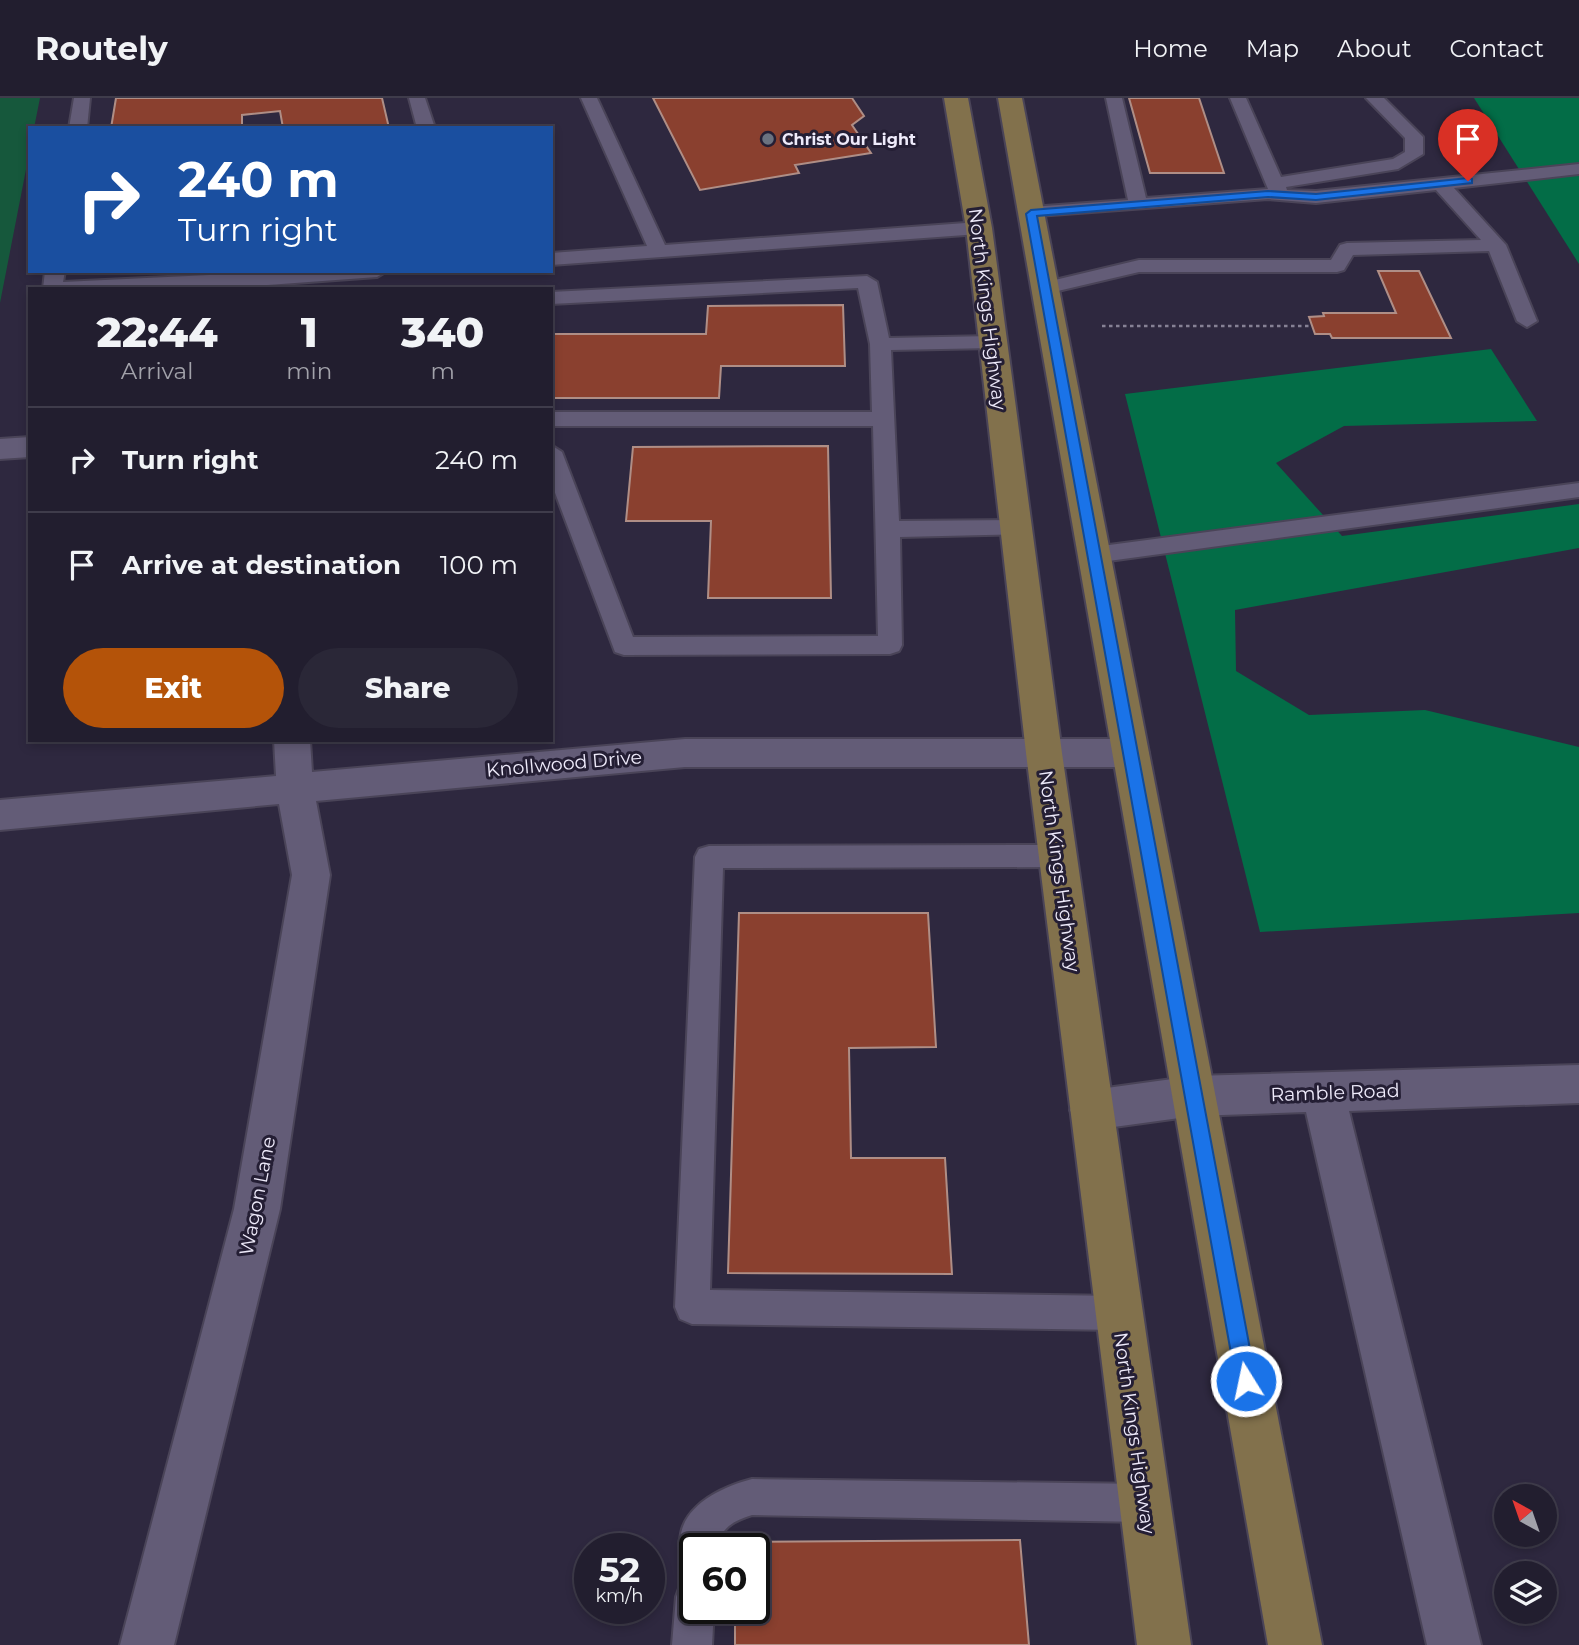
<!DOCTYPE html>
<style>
:root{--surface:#221e2f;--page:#2a2737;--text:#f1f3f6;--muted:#a2a2aa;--line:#3f3c4b;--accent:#b45309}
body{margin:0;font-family:Montserrat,sans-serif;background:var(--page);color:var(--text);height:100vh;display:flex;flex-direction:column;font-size:26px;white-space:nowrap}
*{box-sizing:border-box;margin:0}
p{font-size:23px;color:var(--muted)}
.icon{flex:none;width:38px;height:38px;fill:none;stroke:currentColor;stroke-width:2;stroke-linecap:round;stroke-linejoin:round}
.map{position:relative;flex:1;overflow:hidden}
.panel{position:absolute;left:28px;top:189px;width:525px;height:455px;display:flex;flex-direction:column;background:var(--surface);border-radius:0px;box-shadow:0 4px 10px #0003,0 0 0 2px var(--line)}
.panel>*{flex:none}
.banner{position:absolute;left:28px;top:28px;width:525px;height:147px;border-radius:0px;box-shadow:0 4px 10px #0003,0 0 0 2px var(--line);background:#1a4fa0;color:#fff;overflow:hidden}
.needle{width:46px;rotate:320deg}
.fabs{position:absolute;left:1494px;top:1386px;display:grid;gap:14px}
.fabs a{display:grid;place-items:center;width:63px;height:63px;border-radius:50%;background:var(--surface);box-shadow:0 4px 10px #0003,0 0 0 2px var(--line);font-size:35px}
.speed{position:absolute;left:574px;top:1435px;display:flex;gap:14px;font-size:35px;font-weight:700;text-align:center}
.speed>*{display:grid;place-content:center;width:91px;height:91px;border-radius:50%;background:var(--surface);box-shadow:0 4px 10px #0003,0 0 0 2px var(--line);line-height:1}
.speed small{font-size:18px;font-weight:400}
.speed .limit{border:4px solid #111;border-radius:10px;background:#fff;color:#111}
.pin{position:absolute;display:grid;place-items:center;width:60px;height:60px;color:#fff;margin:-72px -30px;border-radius:50% 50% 50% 0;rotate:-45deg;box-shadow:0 0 7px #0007}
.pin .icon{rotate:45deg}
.me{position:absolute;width:77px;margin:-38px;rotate:350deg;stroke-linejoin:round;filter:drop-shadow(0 0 5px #0008)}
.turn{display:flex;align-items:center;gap:24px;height:147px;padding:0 35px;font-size:32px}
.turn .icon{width:91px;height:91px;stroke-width:2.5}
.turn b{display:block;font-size:49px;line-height:60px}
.eta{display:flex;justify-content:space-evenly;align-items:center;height:119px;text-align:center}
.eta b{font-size:42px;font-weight:800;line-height:49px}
.button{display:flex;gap:14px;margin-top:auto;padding:14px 35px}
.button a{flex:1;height:80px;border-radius:42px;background:var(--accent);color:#fff;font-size:28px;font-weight:800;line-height:80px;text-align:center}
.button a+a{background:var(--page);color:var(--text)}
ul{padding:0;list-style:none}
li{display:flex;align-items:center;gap:21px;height:105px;padding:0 35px;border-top:2px solid var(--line)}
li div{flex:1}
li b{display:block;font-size:26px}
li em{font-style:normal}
header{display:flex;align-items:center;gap:42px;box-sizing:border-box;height:98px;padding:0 35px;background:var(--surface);border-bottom:2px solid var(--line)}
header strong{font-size:33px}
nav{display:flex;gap:38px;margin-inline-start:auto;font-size:24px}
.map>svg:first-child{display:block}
.green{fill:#16583c}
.forest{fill:#036d47}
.building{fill:#8a402f;stroke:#af8e86;stroke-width:2}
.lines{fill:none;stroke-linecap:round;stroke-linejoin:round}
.lane-casing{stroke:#4a4458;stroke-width:4}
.street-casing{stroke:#4a4458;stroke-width:4}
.primary-casing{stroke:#4a4458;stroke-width:4}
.path{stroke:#868195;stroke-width:2.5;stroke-dasharray:3.5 3.5;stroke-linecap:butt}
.lane{fill:#635c77;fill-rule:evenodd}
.street{fill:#635c77;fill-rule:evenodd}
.primary{fill:#82714c;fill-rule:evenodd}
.route{fill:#1a73e8;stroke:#114b97;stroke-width:2}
.worship-dot{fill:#6b7280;stroke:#241e34;stroke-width:2.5}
.labels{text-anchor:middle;stroke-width:6;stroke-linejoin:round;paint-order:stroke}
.far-poi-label{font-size:16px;font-weight:bold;fill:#eeeafa;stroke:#241e34;text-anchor:start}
.street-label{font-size:19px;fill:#eeeafa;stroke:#241e34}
</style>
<header>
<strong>Routely</strong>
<nav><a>Home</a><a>Map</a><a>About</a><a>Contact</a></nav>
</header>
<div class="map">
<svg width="1579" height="1547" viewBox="0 0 1579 1547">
<rect width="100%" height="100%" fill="#2e283f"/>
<polygon class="green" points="0,0 40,0 34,30 30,30 30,51 0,205"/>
<g class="forest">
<polygon points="1474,0 1579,0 1579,166"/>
<polygon points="1491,251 1537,323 1344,328 1276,365 1342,438 1579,406 1579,450 1235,512 1236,573 1309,617 1425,612 1579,649 1579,815 1260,834 1125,296"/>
</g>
<g class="building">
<polygon points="116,0 382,0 389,30 283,30 280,13 242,17 242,30 111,30"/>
<polygon points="653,0 852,0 864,18 852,27 871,55 795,67 799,75 700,92"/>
<polygon points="1129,0 1199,0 1224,75 1150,75"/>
<polygon points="1378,173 1419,173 1451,240 1332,240 1330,236 1315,236 1309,219 1324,218 1323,215 1396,215"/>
<polygon points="843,207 845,268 721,268 719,300 551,300 554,236 706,236 708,208"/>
<polygon points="828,348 831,500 708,500 711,423 626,423 633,349"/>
<polygon points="739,815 928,815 936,949 849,950 851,1060 945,1060 952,1176 728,1175"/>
<polygon points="1020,1442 1029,1547 735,1547 735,1510 754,1510 754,1451 736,1451 736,1444"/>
</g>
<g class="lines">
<defs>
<g id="lane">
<polygon points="74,0 90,0 87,30 69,30"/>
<polygon points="409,0 425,0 435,30 417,30"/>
<polygon points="581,0 597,0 665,147 979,124 988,130 979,136 551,167 551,155 647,148"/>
<polygon points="1106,0 1122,0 1146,100 1268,91 1230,0 1246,0 1281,79 1393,61 1405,54 1405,40 1366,0 1384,0 1423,39 1423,56 1398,71 1286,89 1287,92 1316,93 1579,66 1579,76 1454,90 1506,147 1537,223 1527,229 1517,223 1489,153 1353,157 1344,172 1337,174 1139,174 1045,196 1038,194 1035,190 1038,186 1139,162 1331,162 1340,147 1347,145 1481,142 1436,92 1316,105 1268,101 1024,119 1022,115 1031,109 1128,102"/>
<polygon points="45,173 65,173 63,184 294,173 387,173 377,179 227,190 43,191"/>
<polygon points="867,178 877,184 889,240 993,238 1003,244 993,250 891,252 899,423 1016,422 1024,424 1028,430 1024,436 900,439 902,547 899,553 890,556 624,557 615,554 551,384 551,347 562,354 633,539 878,538 873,328 551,328 551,314 872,314 870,246 858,190 551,206 551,194"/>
<polygon points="1579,385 1579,399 1094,465 1086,463 1082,457 1086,451 1094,449"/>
<polygon points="1058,747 1068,750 1072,758 1068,766 1058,769 723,770 710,1192 1119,1198 1131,1203 1136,1215 1131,1227 1119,1232 692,1226 680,1221 675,1209 695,759 699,751 709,748"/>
<path d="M 752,1381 L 1145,1386 L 1158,1392 L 1164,1405 L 1158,1418 L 1145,1424 L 752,1417 C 733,1423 720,1430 717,1451 L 695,1451 L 695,1469 L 685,1464 C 665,1417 714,1391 752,1381 Z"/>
<polygon points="695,1480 695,1510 714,1510 712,1547 672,1547 676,1499 681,1485"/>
</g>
<g id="street">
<polygon points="30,339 30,359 0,361 0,341"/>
<polygon points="685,641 1131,641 1144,645 1149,655 1144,665 1131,669 685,669 316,703 330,777 280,1111 174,1547 120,1547 234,1111 292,777 279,706 0,732 0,702 276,678 274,642 310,642 312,674"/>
<polygon points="1579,967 1579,1005 1349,1013 1481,1547 1427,1547 1306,1014 1194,1018 1092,1032 1077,1026 1070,1012 1077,998 1092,992 1194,978"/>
</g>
<g id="primary">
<polygon points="944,0 968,0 992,130 1062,655 1191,1547 1137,1547 1026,655 966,130"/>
<polygon points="998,0 1022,0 1322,1547 1268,1547"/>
</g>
</defs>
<use href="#lane" class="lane-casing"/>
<use href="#street" class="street-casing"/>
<use href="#primary" class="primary-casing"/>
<polyline class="path" points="1102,228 1312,228"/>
<use href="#lane" class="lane"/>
<use href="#street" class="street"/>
<use href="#primary" class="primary"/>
</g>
<polygon class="route" points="1468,80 1472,81 1472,85 1316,102 1268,99 1037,118 1256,1283 1253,1291 1246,1293 1239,1291 1236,1283 1026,116 1031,112 1268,93 1316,96"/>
<circle class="worship-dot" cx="768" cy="41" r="7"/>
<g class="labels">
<g class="far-poi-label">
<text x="782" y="47">Christ Our Light</text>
</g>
<g class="street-label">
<text transform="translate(988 211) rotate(83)" y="7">North Kings Highway</text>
<text transform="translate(564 665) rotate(-5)" y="7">Knollwood Drive</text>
<text transform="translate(1060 773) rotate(82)" y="7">North Kings Highway</text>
<text transform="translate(1335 994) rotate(-2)" y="7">Ramble Road</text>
<text transform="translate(257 1098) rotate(-79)" y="7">Wagon Lane</text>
<text transform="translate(1135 1335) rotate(82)" y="7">North Kings Highway</text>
</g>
</g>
</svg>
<div class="fabs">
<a><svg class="needle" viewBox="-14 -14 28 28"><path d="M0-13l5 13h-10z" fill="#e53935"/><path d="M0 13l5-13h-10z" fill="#a2a2aa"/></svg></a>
<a><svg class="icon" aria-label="layers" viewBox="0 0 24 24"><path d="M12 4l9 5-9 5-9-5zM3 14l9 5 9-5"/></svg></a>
</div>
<div class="speed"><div>52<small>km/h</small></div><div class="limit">60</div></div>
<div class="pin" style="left:1468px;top:83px;background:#d93025"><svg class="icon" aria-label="arrive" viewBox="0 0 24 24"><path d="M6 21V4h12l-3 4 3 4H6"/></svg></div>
<svg class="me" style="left:1246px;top:1283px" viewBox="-20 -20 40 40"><circle r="17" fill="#1a73e8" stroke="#fff" stroke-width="3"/><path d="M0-11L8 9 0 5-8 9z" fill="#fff"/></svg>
<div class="banner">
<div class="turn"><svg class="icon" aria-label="right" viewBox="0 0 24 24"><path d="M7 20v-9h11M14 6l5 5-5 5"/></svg><div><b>240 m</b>Turn right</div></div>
</div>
<section class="panel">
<div class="eta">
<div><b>22:44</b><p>Arrival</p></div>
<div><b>1</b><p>min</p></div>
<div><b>340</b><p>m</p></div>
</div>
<ul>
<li><svg class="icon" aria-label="right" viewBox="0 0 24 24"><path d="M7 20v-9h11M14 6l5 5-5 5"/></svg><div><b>Turn right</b></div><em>240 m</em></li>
<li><svg class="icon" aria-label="arrive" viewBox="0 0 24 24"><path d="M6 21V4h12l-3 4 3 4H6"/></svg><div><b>Arrive at destination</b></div><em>100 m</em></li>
</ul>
<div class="button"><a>Exit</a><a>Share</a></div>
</section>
</div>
